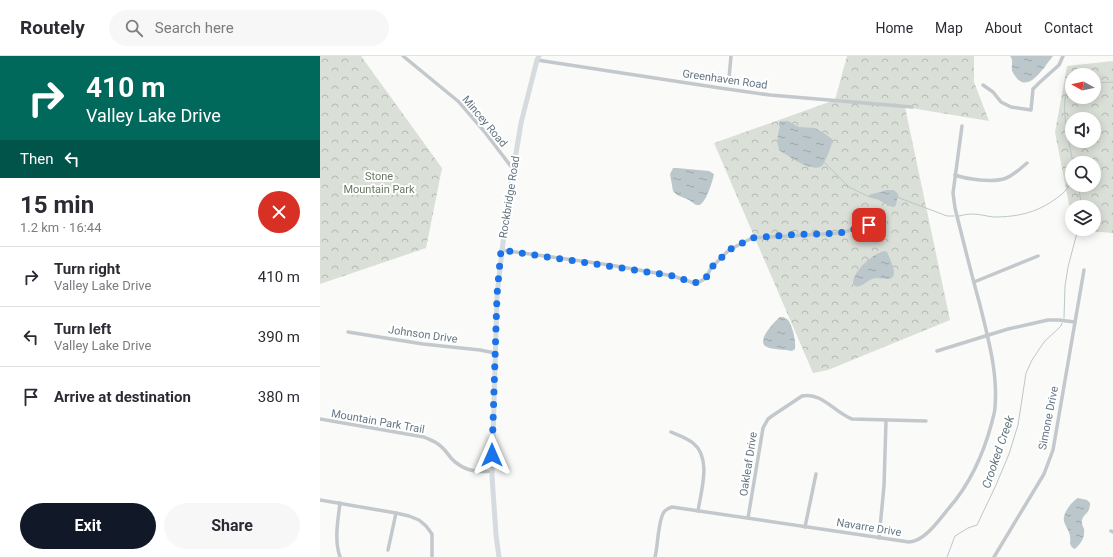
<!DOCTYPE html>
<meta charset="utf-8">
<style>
:root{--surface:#fff;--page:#f7f7f7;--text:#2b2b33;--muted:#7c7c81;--line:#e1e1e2;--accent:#111827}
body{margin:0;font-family:Roboto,sans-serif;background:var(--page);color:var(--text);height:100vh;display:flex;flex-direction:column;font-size:15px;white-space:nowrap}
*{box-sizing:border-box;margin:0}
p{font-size:13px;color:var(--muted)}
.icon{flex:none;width:22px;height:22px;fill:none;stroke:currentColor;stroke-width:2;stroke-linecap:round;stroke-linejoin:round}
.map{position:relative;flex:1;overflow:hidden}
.panel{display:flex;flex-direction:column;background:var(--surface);width:320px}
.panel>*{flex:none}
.hud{background:#00695c;color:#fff;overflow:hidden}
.needle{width:26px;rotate:278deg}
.controls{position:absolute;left:745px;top:12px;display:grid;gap:8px}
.controls a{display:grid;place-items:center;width:36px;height:36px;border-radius:50%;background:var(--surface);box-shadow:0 2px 10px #0003;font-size:20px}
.pin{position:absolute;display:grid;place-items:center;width:34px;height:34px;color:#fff;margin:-17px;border-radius:8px;box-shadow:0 2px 6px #0006}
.me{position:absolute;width:44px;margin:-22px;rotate:0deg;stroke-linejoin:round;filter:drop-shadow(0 0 3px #0008)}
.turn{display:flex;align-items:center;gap:14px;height:84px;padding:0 20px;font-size:18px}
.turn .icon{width:52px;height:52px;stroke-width:2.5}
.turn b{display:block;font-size:28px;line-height:34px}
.then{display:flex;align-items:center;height:38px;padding:0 20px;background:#0003;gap:8px;font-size:15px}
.round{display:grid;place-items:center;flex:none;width:42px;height:42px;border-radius:21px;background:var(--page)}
.headline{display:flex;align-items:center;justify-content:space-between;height:68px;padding:0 20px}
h1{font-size:24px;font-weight:700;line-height:30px}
.cta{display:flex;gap:8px;margin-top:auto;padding:8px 20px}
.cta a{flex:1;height:46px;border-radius:24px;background:var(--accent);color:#fff;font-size:16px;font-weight:700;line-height:46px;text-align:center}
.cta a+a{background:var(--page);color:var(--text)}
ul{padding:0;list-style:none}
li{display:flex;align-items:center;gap:12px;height:60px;padding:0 20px;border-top:1px solid var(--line)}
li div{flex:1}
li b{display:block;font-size:15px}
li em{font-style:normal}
header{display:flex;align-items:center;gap:24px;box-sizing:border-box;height:56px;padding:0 20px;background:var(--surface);border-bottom:1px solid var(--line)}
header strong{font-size:19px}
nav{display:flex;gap:22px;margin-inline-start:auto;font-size:14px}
.search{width:280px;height:36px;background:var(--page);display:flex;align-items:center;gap:10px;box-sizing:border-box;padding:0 14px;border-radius:22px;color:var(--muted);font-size:15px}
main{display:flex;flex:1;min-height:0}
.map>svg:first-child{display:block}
.forest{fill:url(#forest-crowns);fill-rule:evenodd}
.water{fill:url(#water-ripples)}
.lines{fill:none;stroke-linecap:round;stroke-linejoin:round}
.stream{stroke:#bbc7cb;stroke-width:1}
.minor{stroke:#c3c8cc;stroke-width:3.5}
.secondary{stroke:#d6dbdf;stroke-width:5}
.route{stroke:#1a73e8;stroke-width:7;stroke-dasharray:0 12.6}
.labels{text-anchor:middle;stroke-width:4;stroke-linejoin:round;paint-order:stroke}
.street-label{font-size:11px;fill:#657683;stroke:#fff}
.park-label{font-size:11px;fill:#687a64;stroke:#fff}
.water-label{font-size:12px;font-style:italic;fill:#60757c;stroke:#fff}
</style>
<header>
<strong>Routely</strong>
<div class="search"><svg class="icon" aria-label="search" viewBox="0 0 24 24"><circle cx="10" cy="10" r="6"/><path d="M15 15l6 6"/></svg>Search here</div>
<nav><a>Home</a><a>Map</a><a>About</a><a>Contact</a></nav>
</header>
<main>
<section class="panel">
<div class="hud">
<div class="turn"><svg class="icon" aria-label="right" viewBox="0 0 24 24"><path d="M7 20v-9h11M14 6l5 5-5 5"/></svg><div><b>410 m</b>Valley Lake Drive</div></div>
<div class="then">Then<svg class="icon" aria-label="left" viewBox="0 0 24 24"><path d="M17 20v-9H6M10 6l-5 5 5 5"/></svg></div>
</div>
<div class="headline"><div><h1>15 min</h1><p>1.2 km · 16:44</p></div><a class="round" style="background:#d93025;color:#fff"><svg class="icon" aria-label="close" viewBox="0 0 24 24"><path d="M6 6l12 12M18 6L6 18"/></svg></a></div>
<ul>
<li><svg class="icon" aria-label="right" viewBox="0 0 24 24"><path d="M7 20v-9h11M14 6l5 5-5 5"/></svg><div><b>Turn right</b><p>Valley Lake Drive</p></div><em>410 m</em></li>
<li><svg class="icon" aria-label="left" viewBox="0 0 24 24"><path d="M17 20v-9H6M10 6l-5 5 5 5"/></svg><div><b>Turn left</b><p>Valley Lake Drive</p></div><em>390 m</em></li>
<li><svg class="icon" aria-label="arrive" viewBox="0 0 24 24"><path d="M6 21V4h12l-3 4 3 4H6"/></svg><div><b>Arrive at destination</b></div><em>380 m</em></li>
</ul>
<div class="cta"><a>Exit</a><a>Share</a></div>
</section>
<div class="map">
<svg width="793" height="501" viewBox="0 0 793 501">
<defs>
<pattern id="forest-crowns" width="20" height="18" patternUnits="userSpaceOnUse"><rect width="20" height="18" fill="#dadfd7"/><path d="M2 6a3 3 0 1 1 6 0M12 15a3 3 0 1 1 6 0" fill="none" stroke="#b4b9b4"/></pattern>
<pattern id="water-ripples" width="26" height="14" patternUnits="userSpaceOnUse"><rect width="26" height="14" fill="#bbc7cb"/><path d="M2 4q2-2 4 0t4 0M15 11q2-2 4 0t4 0" fill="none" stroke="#9ca6aa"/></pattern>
</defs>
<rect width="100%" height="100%" fill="#fafaf8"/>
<g class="forest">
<polygon points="0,0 41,0 122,112 106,192 0,228"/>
<polygon points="527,0 654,0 654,26 669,65 585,51 630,264 508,314 493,317 394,87 515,44"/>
<path d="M 793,5 L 793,177 L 754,174 L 754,173 L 774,173 L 774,151 L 752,151 L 752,164 L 735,76 L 747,10 ZM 752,19 L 774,19 L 774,41 L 752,41 ZM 752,63 L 774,63 L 774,85 L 752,85 ZM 752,107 L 774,107 L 774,129 L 752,129 Z"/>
</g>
<g class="water">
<path d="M 690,0 L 733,0 C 726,8 712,33 700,25 C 697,23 694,19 692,15 C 691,10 694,5 690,0 Z"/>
<path d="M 461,65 L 468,65 L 479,71 L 495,72 L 504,77 L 513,84 C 512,88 505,107 502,110 C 492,117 468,100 459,94 C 457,86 457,79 460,71 L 459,70 L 459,67 Z"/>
<path d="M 353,112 L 357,112 L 389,115 L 394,118 C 393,124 387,143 382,147 C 379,150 379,149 376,149 L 369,144 L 357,139 L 353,135 L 350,118 Z"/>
<polygon points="567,134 574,134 578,138 576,149 574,151 569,150 559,144 548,141 549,139"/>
<path d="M 564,195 L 567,196 C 569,202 581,222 568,223 C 563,223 557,221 552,223 C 545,226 543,231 535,230 L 533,228 C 533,215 552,198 564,195 Z"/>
<path d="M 460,261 L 462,261 C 464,261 467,263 468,264 C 473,271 476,285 475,293 L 472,295 C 465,293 453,294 447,291 C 435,286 454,266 460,261 Z"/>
<path d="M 758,442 L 767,444 L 770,447 C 770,458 764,457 762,464 C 761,467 763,470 764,473 C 765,482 761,487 755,493 C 748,490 751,485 750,480 C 749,474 745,470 744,465 C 742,458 752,445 758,442 Z"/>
</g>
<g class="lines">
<g class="stream">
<polyline points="774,27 793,26"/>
<path d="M 752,31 C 750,33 747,35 746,38 C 741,55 750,90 753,107"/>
<polyline points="504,106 529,131 539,136 548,140"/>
<polyline points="758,129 762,151"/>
<polyline points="577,141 627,160 634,160"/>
<path d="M 639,160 C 643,159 648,158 652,158 C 659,158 666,160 673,161 C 700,161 720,156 742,138 C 746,135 748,130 752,127"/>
<polyline points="744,262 745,230 748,211 758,173"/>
<polyline points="627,501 635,480 648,472 657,469 676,429 689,398 698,369 706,317 712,304 724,286 741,270 742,267"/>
</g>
<g class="minor">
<polyline points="83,0 139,46 164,75 193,113"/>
<polyline points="217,4 400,32 450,39 592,51"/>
<polyline points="409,22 411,0"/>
<polyline points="663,29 673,36 681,46 691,51 711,54 713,33 719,27 739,9 743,0"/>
<path d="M 635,119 C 643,122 651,123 660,124 C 684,126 689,123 707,107"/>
<polyline points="181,194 290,209 353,220 374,227 381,225 386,222 391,212 409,194 432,182 520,177 563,165"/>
<polyline points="654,226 718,200"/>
<polyline points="28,276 103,288 160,294 175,297"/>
<polyline points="617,295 688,273 728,264 739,264 755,266"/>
<path d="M 0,363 L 104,381 C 108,383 114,385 118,388 C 124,392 127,397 131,402 C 142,414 157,417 172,415"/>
<path d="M 351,376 C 358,379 367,382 373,387 C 392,402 381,435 378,455"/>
<polyline points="0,444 76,457 89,460 99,464 106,470 112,478 112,501"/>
<path d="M 428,462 L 443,372 L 448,363 L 452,360 L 482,340 C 502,336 514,356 532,363 L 606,365"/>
<polyline points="485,471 496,418"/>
<polyline points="791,475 793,476"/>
<polyline points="559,482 564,430 566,365"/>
<polyline points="68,494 76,457"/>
<path d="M 20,501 C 14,484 18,464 20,447"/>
<path d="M 335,501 C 338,490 338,464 344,456 C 346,453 349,452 352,451 L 589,486 C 605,485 619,464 629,452 C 650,428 664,396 672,366 C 673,361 675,356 675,351 C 678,317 668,282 660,249 C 651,217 643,184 635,152 L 633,137 L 642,70"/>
<polyline points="674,501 724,418 733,394 764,214"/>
</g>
<polyline class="secondary" points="179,501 176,479 172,420 177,239 187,152 201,67 217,4 219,0"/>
</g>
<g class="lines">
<polyline class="route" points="172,399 177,239 181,194 315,214 353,220 374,227 381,225 386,222 391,212 409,194 432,182 467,179 520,177 549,169"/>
</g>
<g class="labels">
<g class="street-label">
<text transform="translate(405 23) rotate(8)" y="4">Greenhaven Road</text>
<text transform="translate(165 65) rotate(50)" y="4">Mincey Road</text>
<text transform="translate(189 141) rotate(-81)" y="4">Rockbridge Road</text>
<text transform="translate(103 278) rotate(8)" y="4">Johnson Drive</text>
<text transform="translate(728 362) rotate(-79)" y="4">Simone Drive</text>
<text transform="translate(58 365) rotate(10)" y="4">Mountain Park Trail</text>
<text transform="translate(428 408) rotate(-81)" y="4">Oakleaf Drive</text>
<text transform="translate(549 471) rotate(9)" y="4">Navarre Drive</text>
</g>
<g class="park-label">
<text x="59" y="124">Stone<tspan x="59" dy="13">Mountain Park</tspan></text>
</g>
<g class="water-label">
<text transform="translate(678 396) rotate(-71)" y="4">Crooked Creek</text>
</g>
</g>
</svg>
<div class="controls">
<a><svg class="needle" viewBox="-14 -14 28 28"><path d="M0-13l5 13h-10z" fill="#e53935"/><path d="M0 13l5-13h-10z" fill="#7c7c81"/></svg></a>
<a><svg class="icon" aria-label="sound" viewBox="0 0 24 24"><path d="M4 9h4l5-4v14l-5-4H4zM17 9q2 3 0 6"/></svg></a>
<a><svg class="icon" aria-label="search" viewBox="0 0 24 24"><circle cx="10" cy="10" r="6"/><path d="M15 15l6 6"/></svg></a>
<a><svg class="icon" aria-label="layers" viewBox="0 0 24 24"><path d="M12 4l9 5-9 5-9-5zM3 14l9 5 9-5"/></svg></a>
</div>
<div class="pin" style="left:549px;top:169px;background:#d93025"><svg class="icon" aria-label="arrive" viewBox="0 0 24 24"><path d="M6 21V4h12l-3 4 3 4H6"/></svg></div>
<svg class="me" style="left:172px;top:399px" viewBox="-20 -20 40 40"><path d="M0-17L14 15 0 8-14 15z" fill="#1a73e8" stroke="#fff" stroke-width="4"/></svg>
</div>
</main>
